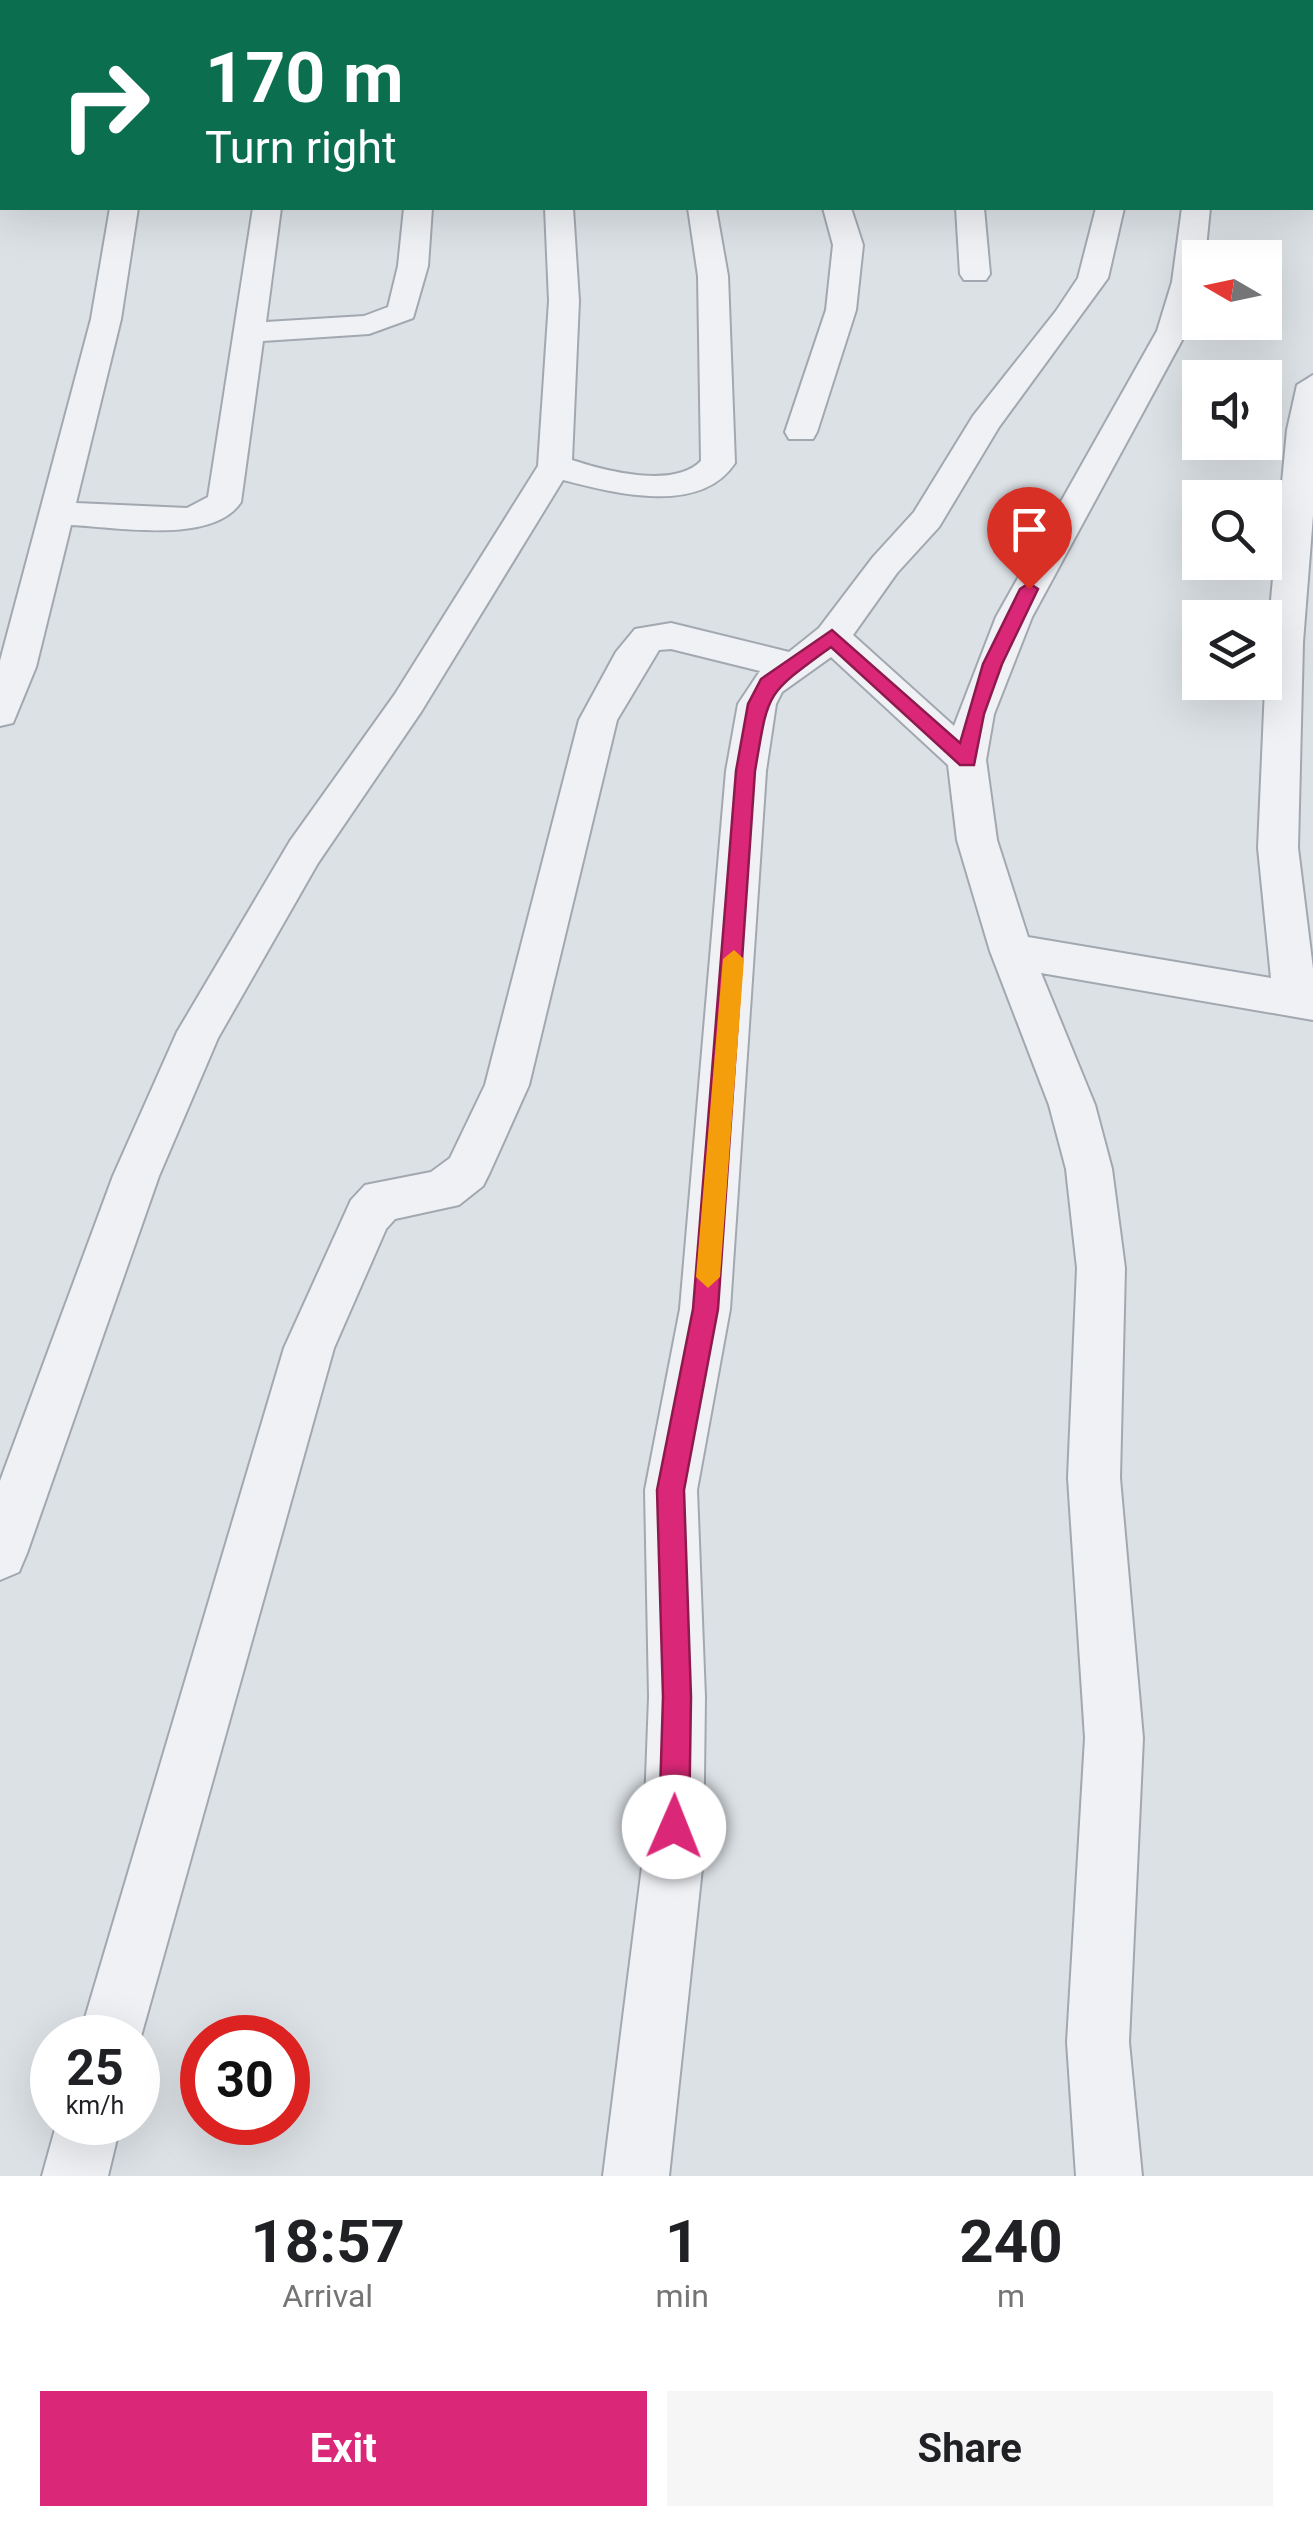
<!DOCTYPE html>
<style>
:root{--surface:#fff;--page:#f6f6f6;--text:#202124;--muted:#757577;--accent:#db2777}
body{margin:0;font-family:Roboto,sans-serif;background:var(--page);color:var(--text);height:100vh;display:flex;flex-direction:column;font-size:38px;white-space:nowrap}
*{box-sizing:border-box;margin:0}
p{font-size:32px;color:var(--muted)}
.icon{flex:none;width:55px;height:55px;fill:none;stroke:currentColor;stroke-width:2;stroke-linecap:round;stroke-linejoin:round}
.map{position:relative;height:2176px;overflow:hidden}
.panel{display:flex;flex-direction:column;background:var(--surface);flex:1}
.panel>*{flex:none}
.banner{position:absolute;left:0px;top:0px;width:1315px;height:210px;box-shadow:0 10px 40px #0002;background:#0b6e4f;color:#fff;overflow:hidden}
.needle{width:65px;rotate:279deg}
.fabs{position:absolute;left:1182px;top:240px;display:grid;gap:20px}
.fabs a{display:grid;place-items:center;width:100px;height:100px;border-radius:0px;background:var(--surface);box-shadow:0 10px 40px #0002;font-size:50px}
.speed{position:absolute;left:30px;top:2015px;display:flex;gap:20px;font-size:50px;font-weight:700;text-align:center}
.speed>*{display:grid;place-content:center;width:130px;height:130px;border-radius:50%;background:var(--surface);box-shadow:0 10px 40px #0002;line-height:1}
.speed small{font-size:25px;font-weight:400}
.speed .limit{border:15px solid #d22;background:#fff;color:#111}
.pin{position:absolute;display:grid;place-items:center;width:85px;height:85px;color:#fff;margin:-102px -42px;border-radius:50% 50% 50% 0;rotate:-45deg;box-shadow:0 0 10px #0007}
.pin .icon{rotate:45deg}
.me{position:absolute;width:110px;margin:-55px;rotate:1deg;stroke-linejoin:round;filter:drop-shadow(0 0 8px #0008)}
.turn{display:flex;align-items:center;gap:35px;height:210px;padding:0 40px;font-size:45px}
.turn .icon{width:130px;height:130px;stroke-width:2.5}
.turn b{display:block;font-size:70px;line-height:85px}
.eta{display:flex;justify-content:space-evenly;align-items:center;height:170px;text-align:center}
.eta b{font-size:60px;font-weight:700;line-height:70px}
.cta{display:flex;gap:20px;margin-top:auto;padding:20px 40px}
.cta a{flex:1;height:115px;border-radius:0px;background:var(--accent);color:#fff;font-size:40px;font-weight:700;line-height:115px;text-align:center}
.cta a+a{background:var(--page);color:var(--text)}
.map>svg:first-child{display:block}
.lines{fill:none;stroke-linecap:round;stroke-linejoin:round}
.street-casing{stroke:#a2a8b0;stroke-width:4}
.street{fill:#eff1f5;fill-rule:evenodd}
.route{fill:#db2777;stroke:#8e194d;stroke-width:2.5}
.slow{fill:#f59e0b}
</style>
<div class="map">
<svg width="1313" height="2176" viewBox="0 0 1313 2176">
<rect width="100%" height="100%" fill="#dce1e6"/>
<g class="lines">
<defs>
<g id="street">
<rect x="296" y="0" width="24" height="2"/>
<rect x="540" y="0" width="24" height="2"/>
<rect x="661" y="0" width="24" height="2"/>
<rect x="787" y="0" width="24" height="2"/>
<polygon points="912,0 936,0 937,2 913,2"/>
<polygon points="1035,0 1059,0 1060,2 1036,2"/>
<polygon points="1120,0 1144,0 1145,2 1121,2"/>
<polygon points="2,84 2,106 0,107 0,85"/>
<path d="M 110,208 L 138,208 L 121,319 L 76,503 L 187,508 L 208,497 L 253,208 L 281,208 L 266,322 L 364,316 L 388,307 L 398,266 L 404,208 L 432,208 L 428,266 L 413,318 L 369,334 L 263,341 L 241,502 C 213,545 116,527 71,525 L 36,667 L 13,723 L 0,726 L 0,661 L 91,319 Z"/>
<path d="M 545,208 L 573,208 L 579,301 L 572,460 C 605,471 674,489 701,461 L 698,276 L 688,208 L 716,208 L 728,276 L 735,463 C 700,516 614,493 563,480 L 421,712 L 318,863 L 218,1038 L 159,1176 L 27,1553 L 19,1572 L 0,1580 L 0,1481 L 113,1176 L 177,1032 L 290,841 L 395,694 L 538,466 L 549,301 Z"/>
<polygon points="823,208 851,208 863,245 856,310 817,432 813,439 789,439 785,432 826,310 833,245"/>
<polygon points="956,208 984,208 990,274 986,280 964,280 960,274"/>
<polygon points="1096,208 1124,208 1108,278 999,427 939,527 897,573 853,635 954,726 996,617 1157,331 1172,282 1182,208 1210,208 1205,258 1200,258 1200,289 1187,331 1032,617 994,714 986,760 997,840 1028,937 1271,978 1258,848 1267,642 1287,430 1297,385 1313,375 1313,515 1303,642 1298,848 1313,969 1313,1020 1041,973 1095,1105 1112,1169 1125,1268 1120,1478 1143,1738 1129,2042 1142,2176 1076,2176 1067,2042 1085,1738 1068,1478 1077,1268 1066,1169 1049,1105 990,951 957,840 948,765 831,657 782,692 776,704 766,771 730,1309 697,1490 705,1697 703,1859 669,2176 603,2176 643,1859 649,1697 645,1490 680,1309 726,771 738,704 760,671 671,649 659,650 617,720 529,1085 490,1172 483,1186 459,1205 395,1219 386,1229 334,1348 138,2047 138,2038 79,2038 284,1348 351,1200 365,1185 431,1172 450,1158 485,1085 579,720 616,652 635,629 671,623 789,652 819,628 873,557 914,512 973,416 1056,311 1078,278"/>
<polygon points="57,2122 121,2122 108,2176 42,2176"/>
</g>
</defs>
<use href="#street" class="street-casing"/>
<use href="#street" class="street"/>
</g>
<path class="route" d="M 1029,583 L 1038,589 L 1002,664 L 984,714 L 974,765 L 960,765 L 831,647 C 764,696 769,690 755,771 L 718,1309 L 684,1490 L 691,1697 L 689,1827 L 684,1837 L 674,1842 L 663,1837 L 659,1827 L 663,1697 L 657,1490 L 693,1309 L 736,771 L 748,704 L 761,679 L 832,630 L 960,743 L 983,664 L 1020,589 Z"/>
<polygon class="slow" points="734,950 744,959 720,1277 708,1288 696,1277 723,959"/>
</svg>
<div class="fabs">
<a><svg class="needle" viewBox="-14 -14 28 28"><path d="M0-13l5 13h-10z" fill="#e53935"/><path d="M0 13l5-13h-10z" fill="#757577"/></svg></a>
<a><svg class="icon" aria-label="sound" viewBox="0 0 24 24"><path d="M4 9h4l5-4v14l-5-4H4zM17 9q2 3 0 6"/></svg></a>
<a><svg class="icon" aria-label="search" viewBox="0 0 24 24"><circle cx="10" cy="10" r="6"/><path d="M15 15l6 6"/></svg></a>
<a><svg class="icon" aria-label="layers" viewBox="0 0 24 24"><path d="M12 4l9 5-9 5-9-5zM3 14l9 5 9-5"/></svg></a>
</div>
<div class="speed"><div>25<small>km/h</small></div><div class="limit">30</div></div>
<div class="pin" style="left:1029px;top:589px;background:#d93025"><svg class="icon" aria-label="arrive" viewBox="0 0 24 24"><path d="M6 21V4h12l-3 4 3 4H6"/></svg></div>
<svg class="me" style="left:674px;top:1827px" viewBox="-20 -20 40 40"><circle r="19" fill="#fff"/><path d="M0-13L10 11 0 6-10 11z" fill="#db2777"/></svg>
<div class="banner">
<div class="turn"><svg class="icon" aria-label="right" viewBox="0 0 24 24"><path d="M7 20v-9h11M14 6l5 5-5 5"/></svg><div><b>170 m</b>Turn right</div></div>
</div>
</div>
<section class="panel">
<div class="eta">
<div><b>18:57</b><p>Arrival</p></div>
<div><b>1</b><p>min</p></div>
<div><b>240</b><p>m</p></div>
</div>
<div class="cta"><a>Exit</a><a>Share</a></div>
</section>
